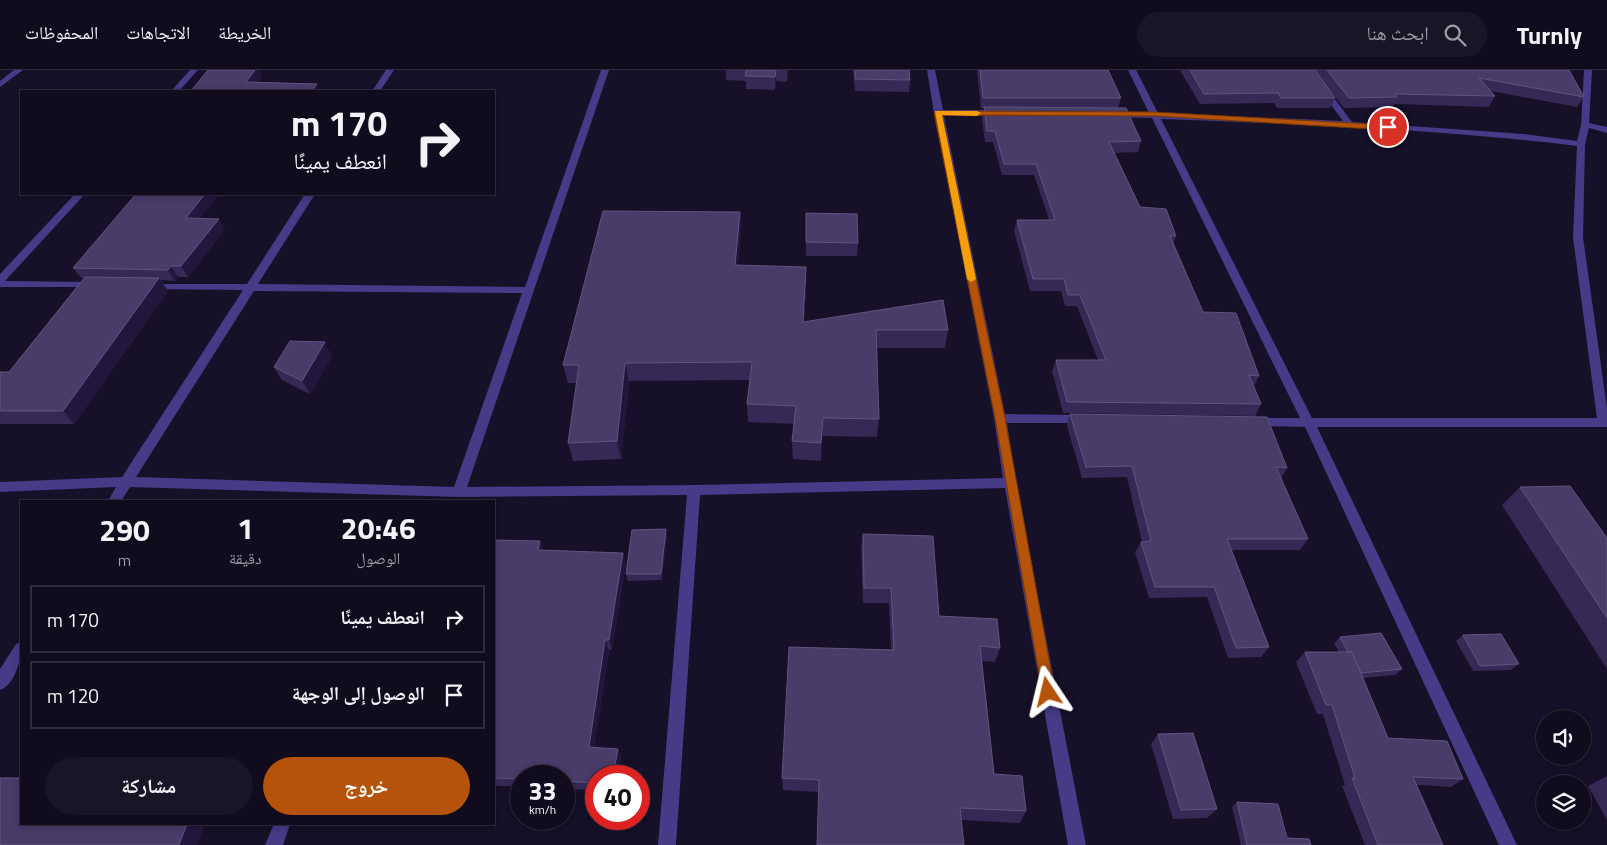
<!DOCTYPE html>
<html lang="ar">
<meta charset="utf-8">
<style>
:root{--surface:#100c1e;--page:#191527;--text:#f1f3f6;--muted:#9c9ba4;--line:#302c3c;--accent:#b45309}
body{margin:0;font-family:"Titillium Web","Noto Naskh Arabic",sans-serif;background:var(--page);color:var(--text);direction:rtl;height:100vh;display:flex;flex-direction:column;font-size:19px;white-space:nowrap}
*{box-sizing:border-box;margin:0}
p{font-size:16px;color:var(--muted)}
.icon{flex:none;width:28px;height:28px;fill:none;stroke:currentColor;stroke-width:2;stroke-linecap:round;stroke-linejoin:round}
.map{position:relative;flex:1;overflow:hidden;direction:ltr}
.side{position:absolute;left:20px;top:430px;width:475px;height:325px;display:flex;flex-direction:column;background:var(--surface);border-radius:0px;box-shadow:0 2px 8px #0003,0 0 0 1px var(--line);direction:rtl}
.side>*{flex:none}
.hud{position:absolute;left:20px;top:20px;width:475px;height:105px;border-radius:0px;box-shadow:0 2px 8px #0003,0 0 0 1px var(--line);direction:rtl;background:#100c1e;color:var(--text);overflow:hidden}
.tools{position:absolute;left:1536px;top:640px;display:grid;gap:10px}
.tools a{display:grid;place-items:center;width:55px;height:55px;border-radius:50%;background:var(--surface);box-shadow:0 2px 8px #0003,0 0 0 1px var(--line);font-size:25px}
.speed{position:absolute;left:510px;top:695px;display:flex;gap:10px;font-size:25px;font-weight:700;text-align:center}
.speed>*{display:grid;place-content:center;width:65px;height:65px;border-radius:50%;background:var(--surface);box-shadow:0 2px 8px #0003,0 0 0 1px var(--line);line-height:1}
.speed small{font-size:12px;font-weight:400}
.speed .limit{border:8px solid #d22;background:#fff;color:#111}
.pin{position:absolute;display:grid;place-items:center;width:42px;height:42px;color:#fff;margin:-21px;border:2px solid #fff;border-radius:50%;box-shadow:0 1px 5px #0007}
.me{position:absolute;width:55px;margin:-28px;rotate:350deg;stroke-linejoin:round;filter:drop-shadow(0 0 4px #0008)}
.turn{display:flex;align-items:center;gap:18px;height:105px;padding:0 25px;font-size:22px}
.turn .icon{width:65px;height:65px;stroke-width:2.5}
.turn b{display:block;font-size:35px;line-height:42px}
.eta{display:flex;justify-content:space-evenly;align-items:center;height:85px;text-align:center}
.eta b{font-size:30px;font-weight:700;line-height:35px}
.action{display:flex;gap:10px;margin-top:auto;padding:10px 25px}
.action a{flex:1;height:58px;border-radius:30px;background:var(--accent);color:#fff;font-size:20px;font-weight:700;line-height:58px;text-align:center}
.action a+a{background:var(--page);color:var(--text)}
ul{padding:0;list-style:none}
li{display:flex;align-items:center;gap:15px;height:68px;margin:0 10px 8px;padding:0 15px;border:2px solid var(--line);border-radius:0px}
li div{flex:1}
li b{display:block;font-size:19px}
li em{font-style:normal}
header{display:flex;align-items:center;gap:30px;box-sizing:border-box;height:70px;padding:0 25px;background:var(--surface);border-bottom:1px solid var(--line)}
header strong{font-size:24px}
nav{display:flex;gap:28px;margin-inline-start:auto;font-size:18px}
.search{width:350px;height:45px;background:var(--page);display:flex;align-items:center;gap:12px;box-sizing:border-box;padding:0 18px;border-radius:28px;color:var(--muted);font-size:19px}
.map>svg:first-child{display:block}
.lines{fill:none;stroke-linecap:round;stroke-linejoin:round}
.minor{fill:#453b87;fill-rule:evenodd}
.wall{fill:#362956}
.shaded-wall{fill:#21173c}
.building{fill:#483c68;stroke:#605480}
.route{fill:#b45309;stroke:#753606}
.slow{fill:#f59e0b}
</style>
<header>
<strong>Turnly</strong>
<div class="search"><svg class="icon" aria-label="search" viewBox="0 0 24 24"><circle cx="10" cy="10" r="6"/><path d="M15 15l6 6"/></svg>ابحث هنا</div>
<nav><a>الخريطة</a><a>الاتجاهات</a><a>المحفوظات</a></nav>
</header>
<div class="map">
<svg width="1607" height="775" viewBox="0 0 1607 775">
<rect width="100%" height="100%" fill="#161028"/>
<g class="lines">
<g class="minor">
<polygon points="14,0 23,0 0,17 0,11"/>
<polygon points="190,0 198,0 179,21 171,21"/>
<polygon points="386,0 394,0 380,21 372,21"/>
<path d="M 601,0 L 609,0 L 467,417 L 694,415 L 1003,408 L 994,348 L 934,43 L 927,0 L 935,0 L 943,40 L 999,40 L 1003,43 L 999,46 L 944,46 L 1005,344 L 1085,345 L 1091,349 L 1085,353 L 1007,353 L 1016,413 L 1086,775 L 1068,775 L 1005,418 L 700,425 L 676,775 L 658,775 L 687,425 L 459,427 L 130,417 L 121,431 L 108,431 L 116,417 L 0,422 L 0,412 L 122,407 L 243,220 L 147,219 L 142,216 L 143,214 L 247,214 L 305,124 L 315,124 L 258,214 L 525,217 ZM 254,221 L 522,223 L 454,417 L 136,407 Z"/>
<path d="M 1128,0 L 1136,0 L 1158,43 L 1343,51 L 1305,0 L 1313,0 L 1352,52 L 1524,64 L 1577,71 L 1581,55 L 1584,0 L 1592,0 L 1589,53 L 1607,57 L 1607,63 L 1589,58 L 1585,74 L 1583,167 L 1607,338 L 1607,357 L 1317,357 L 1517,775 L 1499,775 L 1305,357 L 1253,356 L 1247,352 L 1253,348 L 1300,348 L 1152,48 L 1112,47 L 1108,44 L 1112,41 L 1149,43 ZM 1161,49 C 1299,54 1439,59 1577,76 L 1573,167 L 1597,348 L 1312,348 Z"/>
<polygon points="75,124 85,124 5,211 95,212 99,213 99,217 0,217 0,204"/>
<path d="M 21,572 C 22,587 16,614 0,620 L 0,599 L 16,574 Z"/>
<polygon points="274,754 290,754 283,775 265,775"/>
</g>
</g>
<g class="wall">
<polygon points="726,0 789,0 787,12 776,11 775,20 746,19 746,11 726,10"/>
<polygon points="853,0 909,0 910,10 909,22 855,21"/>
<polygon points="977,0 1108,0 1121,28 1118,38 1141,71 1138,82 1114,83 1140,137 1176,166 1173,174 1203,242 1259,306 1254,316 1261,334 1255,346 1063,343 1052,301 1056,290 1098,290 1077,236 1065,236 1061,221 1030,221 1014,161 1017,150 1049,150 1034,105 1002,105 993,72 985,72 982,48 984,38 981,38"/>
<polygon points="1180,0 1569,0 1584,27 1577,37 1491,21 1495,26 1489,37 1394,34 1392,37 1344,38 1321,9 1335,28 1330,38 1277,38 1274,33 1200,34"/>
<polygon points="740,142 741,160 738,195 806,197 806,215 804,252 948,260 945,278 877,278 879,349 877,367 822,366 821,391 793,389 792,371 794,354 748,352 747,334 750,310 629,311 621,389 573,391 568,373 577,313 568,313 563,295"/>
<polygon points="806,143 858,173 857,186 806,186"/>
<polygon points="200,148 225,159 188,207 178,207 175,211 161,210 168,221 74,354 0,354 0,302 9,302 84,208 81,208 73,198"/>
<polygon points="332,286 310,324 282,310 274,297"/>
<polygon points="1070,344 1287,398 1281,408 1308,469 1300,480 1232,480 1269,577 1261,587 1228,588 1207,527 1149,528 1135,482 1141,472 1142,472 1127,407 1082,408 1067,356"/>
<polygon points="1520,417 1607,468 1607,599 1502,435"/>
<polygon points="666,459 667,466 662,510 628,511 626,504"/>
<polygon points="863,464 939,546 1000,578 995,592 982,591 994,704 1026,741 1020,753 961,750 818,722 783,720 782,708 891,580 889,533 863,533 861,480"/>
<polygon points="494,470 543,480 626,493 612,580 609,580 594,678 618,679 621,687 618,706 596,706 596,720 564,719 564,706 521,706 521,716 494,716"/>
<polygon points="1463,565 1519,594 1511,600 1473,601 1456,571"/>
<polygon points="1340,567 1402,599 1395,605 1363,608 1388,668 1463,709 1451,717 1417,715 1443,775 1365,775 1342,716 1345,715 1323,644 1317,644 1296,592 1305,582 1339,582 1334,573"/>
<polygon points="1158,664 1217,739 1207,748 1173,749 1151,674"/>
<polygon points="1607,706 1607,750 1588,716"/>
<polygon points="1237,732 1287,768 1311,775 1241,775 1232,737"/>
</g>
<g class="shaded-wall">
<polygon points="255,0 258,0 262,7 251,21 246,12"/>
<polygon points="776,0 776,11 775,20 775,7"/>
<polygon points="787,0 789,0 787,12"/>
<polygon points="317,14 320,21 311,21"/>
<polygon points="205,124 220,124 192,158 186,148"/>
<polygon points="740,142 741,160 736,214 735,195"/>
<polygon points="219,149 225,159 188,207 181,196"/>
<polygon points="171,196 178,207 175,211 168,200"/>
<polygon points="806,197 806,215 803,271 803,252"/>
<polygon points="159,208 168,221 74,354 63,341"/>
<polygon points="325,272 332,286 310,324 302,311"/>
<polygon points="625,293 629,311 621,389 617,371"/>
<polygon points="823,348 822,366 821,391 821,373"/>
<polygon points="666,459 667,466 662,510 661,504"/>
<polygon points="540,471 544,481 538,480"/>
<polygon points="623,483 626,493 612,580 609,570"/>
<polygon points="605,570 609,580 593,686 589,677"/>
<polygon points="618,679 621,687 618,706 613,706"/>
<polygon points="187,754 205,754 197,775 179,775"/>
</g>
<g class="building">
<polygon points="208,0 255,0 246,12 317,14 311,21 191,21"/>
<polygon points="746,0 776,0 775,7 745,6"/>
<polygon points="855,0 909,0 910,10 855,9"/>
<polygon points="980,0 1108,0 1121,28 983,28"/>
<polygon points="1190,0 1315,0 1335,28 1281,28 1278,23 1204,24"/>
<polygon points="1327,0 1569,0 1584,27 1479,8 1495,26 1395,24 1397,27 1349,28"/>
<polygon points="984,37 1126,38 1141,71 1109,72 1140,137 1166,139 1176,166 1170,166 1203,242 1236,243 1259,306 1249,305 1261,334 1067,332 1056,290 1106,290 1080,225 1068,225 1064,209 1033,209 1017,150 1055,150 1036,94 1004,94 995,61 987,61"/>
<polygon points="136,124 205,124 186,148 219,149 181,196 171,196 168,200 73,198"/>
<polygon points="603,141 740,142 735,195 806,197 803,252 943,230 948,260 876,260 879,349 823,348 821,373 792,371 796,336 747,334 752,292 625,293 617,371 568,373 579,295 563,295"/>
<polygon points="806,143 857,144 858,173 806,172"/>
<polygon points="85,207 159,208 63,341 0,341 0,302 9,302"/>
<polygon points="290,271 325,272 302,311 274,297"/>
<polygon points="1070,344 1267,347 1287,398 1276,397 1308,469 1227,469 1269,577 1236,578 1214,517 1155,517 1141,472 1151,471 1132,396 1086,397"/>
<polygon points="1570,416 1607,468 1607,548 1520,417"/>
<polygon points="666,459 661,504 626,504 632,460"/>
<polygon points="863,464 933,466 939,546 997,549 1000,578 980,576 994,704 1022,706 1026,741 960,738 964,775 817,775 819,710 782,708 789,577 894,580 891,518 864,518"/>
<polygon points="494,470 540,471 538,480 623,483 609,570 605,570 589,677 618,679 613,706 596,706 596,713 564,711 564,706 521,706 521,709 494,708"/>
<polygon points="1381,563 1402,599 1361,603 1352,582 1348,582 1340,567"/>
<polygon points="1501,564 1519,594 1480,596 1463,565"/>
<polygon points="1305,582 1352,582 1388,668 1447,671 1463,709 1413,707 1443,775 1378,775 1352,708 1355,708 1332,635 1326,635"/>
<polygon points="1193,663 1217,739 1181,740 1158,664"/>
<polygon points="0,708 21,708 21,754 187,754 179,775 0,775"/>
<polygon points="1237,732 1278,734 1287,768 1309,769 1311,775 1247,775"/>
</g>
<polygon class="route" points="938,41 1154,42 1388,55 1392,57 1388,60 1154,46 942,45 1005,348 1055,622 1053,627 1048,629 1044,627 1042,622 995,348 934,43"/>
<polygon class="slow" points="935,41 977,41 981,43 977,46 942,45 976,209 971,212 967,209"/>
</svg>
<div class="tools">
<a><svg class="icon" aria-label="sound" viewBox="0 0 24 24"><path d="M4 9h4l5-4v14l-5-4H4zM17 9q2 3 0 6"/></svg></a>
<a><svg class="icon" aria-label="layers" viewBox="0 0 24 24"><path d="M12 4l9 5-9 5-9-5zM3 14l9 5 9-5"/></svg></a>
</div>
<div class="speed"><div>33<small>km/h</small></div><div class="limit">40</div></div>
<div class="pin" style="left:1388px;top:57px;background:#d93025"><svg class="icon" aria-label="arrive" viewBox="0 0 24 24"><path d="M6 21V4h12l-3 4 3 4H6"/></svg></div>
<svg class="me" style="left:1048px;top:622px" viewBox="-20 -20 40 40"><path d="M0-17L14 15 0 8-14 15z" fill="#b45309" stroke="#fff" stroke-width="4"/></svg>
<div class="hud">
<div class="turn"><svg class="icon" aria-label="right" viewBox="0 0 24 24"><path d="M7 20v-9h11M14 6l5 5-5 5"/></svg><div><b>170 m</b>انعطف يمينًا</div></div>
</div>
<section class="side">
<div class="eta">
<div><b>20:46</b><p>الوصول</p></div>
<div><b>1</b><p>دقيقة</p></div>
<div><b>290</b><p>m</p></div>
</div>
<ul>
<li><svg class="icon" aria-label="right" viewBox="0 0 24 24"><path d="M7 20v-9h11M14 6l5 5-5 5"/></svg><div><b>انعطف يمينًا</b></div><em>170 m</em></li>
<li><svg class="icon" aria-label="arrive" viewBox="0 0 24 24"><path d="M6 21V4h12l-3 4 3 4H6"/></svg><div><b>الوصول إلى الوجهة</b></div><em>120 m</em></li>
</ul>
<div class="action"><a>خروج</a><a>مشاركة</a></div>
</section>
</div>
